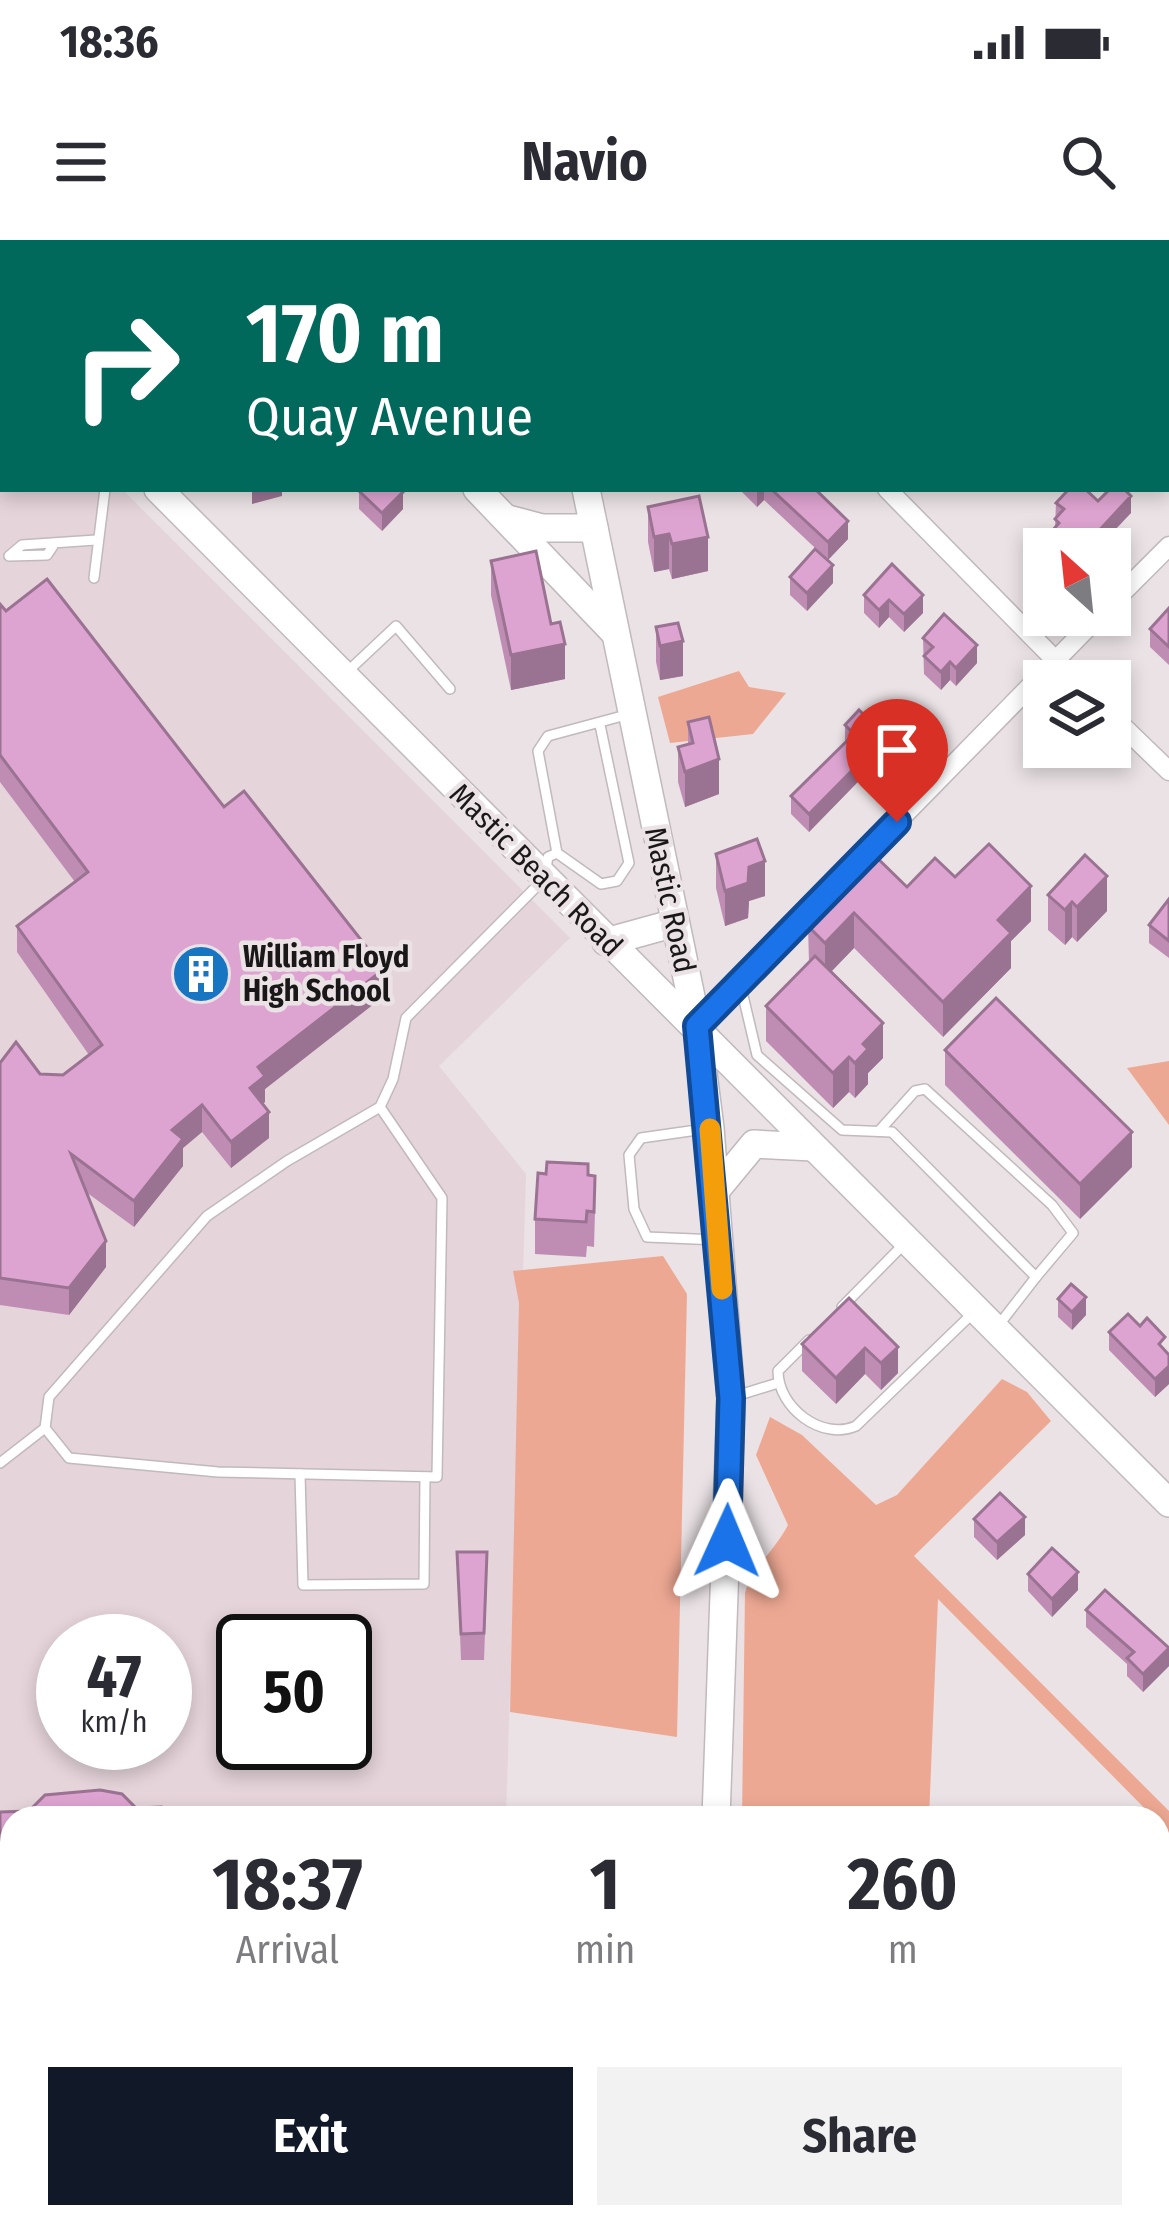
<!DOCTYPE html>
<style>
:root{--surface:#fff;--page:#f2f2f3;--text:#2b2b33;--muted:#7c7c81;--accent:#111827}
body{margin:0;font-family:"Fira Sans Condensed",sans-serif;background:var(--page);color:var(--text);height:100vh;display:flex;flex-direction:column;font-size:45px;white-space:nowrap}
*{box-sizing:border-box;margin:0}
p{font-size:39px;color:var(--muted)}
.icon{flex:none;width:66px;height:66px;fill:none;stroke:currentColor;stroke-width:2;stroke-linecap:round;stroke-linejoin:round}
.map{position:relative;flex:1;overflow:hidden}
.sheet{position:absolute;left:0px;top:1566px;width:1170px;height:423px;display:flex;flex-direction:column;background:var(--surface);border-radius:36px 36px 0 0;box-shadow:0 6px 18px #0003}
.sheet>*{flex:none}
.hud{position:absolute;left:0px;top:0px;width:1170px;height:252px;box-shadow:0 6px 18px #0003;background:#00695c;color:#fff;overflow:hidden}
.needle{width:78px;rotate:333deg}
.controls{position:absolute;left:1023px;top:288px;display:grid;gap:24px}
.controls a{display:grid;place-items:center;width:108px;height:108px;border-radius:0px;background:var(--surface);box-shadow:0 6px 18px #0003;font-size:60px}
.speed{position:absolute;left:36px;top:1374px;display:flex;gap:24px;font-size:60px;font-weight:700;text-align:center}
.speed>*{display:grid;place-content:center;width:156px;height:156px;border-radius:50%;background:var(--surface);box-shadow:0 6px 18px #0003;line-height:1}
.speed small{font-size:30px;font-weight:400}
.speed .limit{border:6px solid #111;border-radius:18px;background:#fff;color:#111}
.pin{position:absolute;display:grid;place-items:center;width:102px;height:102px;color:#fff;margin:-123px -51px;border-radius:50% 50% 50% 0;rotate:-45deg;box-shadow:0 0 12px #0007}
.pin .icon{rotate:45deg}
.me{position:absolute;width:132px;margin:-66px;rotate:1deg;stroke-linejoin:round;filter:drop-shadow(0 0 9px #0008)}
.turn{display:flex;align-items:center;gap:42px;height:252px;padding:0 48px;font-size:54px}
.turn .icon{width:156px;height:156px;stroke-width:2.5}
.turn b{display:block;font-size:84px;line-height:102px}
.eta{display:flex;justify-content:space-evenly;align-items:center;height:204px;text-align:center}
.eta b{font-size:72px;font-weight:700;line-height:84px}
.primary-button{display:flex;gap:24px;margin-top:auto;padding:24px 48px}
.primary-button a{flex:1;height:138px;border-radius:0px;background:var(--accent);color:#fff;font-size:48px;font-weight:700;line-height:138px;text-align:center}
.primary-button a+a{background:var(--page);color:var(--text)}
.status{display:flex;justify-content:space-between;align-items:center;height:84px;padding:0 60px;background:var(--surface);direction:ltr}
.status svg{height:33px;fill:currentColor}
header{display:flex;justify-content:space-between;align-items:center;height:156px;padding:0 48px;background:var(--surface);font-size:54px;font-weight:700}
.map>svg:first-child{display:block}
.built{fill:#e5d4da;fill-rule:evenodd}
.green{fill:#eda893}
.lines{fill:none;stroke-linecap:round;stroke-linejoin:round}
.lane-casing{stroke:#c1b9bc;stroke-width:12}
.street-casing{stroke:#c1b9bc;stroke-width:21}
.secondary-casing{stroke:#c1b9bc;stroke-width:30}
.lane{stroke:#fff;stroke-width:9}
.street{stroke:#fff;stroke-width:18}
.secondary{stroke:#fff;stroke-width:27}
.wall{fill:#bf8db4}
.shaded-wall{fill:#9b7392}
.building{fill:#dea4d1;stroke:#9b7392;stroke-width:3}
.route-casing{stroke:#114b97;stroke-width:30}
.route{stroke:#1a73e8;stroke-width:21}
.slow{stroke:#f59e0b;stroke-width:21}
.labels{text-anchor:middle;stroke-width:9;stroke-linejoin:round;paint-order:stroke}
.street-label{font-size:30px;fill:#1a1718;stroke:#eae2e4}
.poi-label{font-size:30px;font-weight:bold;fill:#1a1718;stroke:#eae2e4;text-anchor:start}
</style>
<div class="status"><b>18:36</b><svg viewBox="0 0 49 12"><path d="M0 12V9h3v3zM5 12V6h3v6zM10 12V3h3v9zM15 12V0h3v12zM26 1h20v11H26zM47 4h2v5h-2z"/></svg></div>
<header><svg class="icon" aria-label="menu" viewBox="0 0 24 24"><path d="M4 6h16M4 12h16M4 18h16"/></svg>Navio<svg class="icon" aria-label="search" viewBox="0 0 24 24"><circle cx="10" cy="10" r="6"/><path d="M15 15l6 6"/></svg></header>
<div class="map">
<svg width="1169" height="1988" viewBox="0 0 1169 1988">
<rect width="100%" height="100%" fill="#eae2e4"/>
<path class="built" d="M 0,127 L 3,249 L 122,249 L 570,698 L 439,826 L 526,934 L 506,1578 L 12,1578 L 12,1977 L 505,1977 L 506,1988 L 0,1988 ZM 63,1401 L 165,1401 L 165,1503 L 63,1503 ZM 243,1401 L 345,1401 L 345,1503 L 243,1503 Z"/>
<g class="green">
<polygon points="739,431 749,447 786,453 753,494 670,503 658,457"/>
<polygon points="1169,821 1169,885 1127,828"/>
<polygon points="663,1016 687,1054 677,1497 510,1472 519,1063 513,1031"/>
<path d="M 1002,1139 L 1027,1152 L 1051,1181 L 914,1316 L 1169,1571 L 1169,1593 L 938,1359 L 929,1578 L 742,1578 L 745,1353 C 752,1328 775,1310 788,1285 L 756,1215 L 770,1177 L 802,1195 L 876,1265 L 897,1255 Z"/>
<polygon points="735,1977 929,1977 929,1988 736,1988"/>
</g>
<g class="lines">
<defs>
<g id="lane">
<polyline points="53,306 47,315 9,316 22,305 96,300"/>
<polyline points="94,338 105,249"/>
<polyline points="347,432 396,386 450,449"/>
<polyline points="600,485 629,623 617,641 601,644 557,613 538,511 548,496 626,475"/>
<polyline points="740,743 757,815 842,890 892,892 1036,1037 998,1086"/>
<polyline points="704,889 641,898 629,915 634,969 647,997 718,1000"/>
<polyline points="879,891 915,851 925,849 1052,965 1073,993 1036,1037"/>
<polyline points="842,1067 906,1002"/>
<path d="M 809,1100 L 778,1131 C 778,1168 822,1201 856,1186 L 972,1074"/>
<polyline points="736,1156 778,1143"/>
<polyline points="45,1188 69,1218 218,1232 437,1237 442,958 380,867"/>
<polyline points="0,1223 45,1188 49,1157 207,976 287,921 380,867 393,839 406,778 544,639 548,617 557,613"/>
<polyline points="300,1234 303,1345 424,1344 425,1237"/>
<polyline points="368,1977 368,1988"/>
<polyline points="461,1977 461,1988"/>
<polyline points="517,1977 518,1988"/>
<polyline points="622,1977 622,1988"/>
<polyline points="309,1988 309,1977"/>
<polyline points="668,1988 717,1985"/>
</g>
<g id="street">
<polyline points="1114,0 1117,3"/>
<polyline points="746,3 748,0"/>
<polyline points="1167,51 1169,52"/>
<polyline points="887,249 1076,441"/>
<polyline points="1110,365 1169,306"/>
<polyline points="1110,474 1169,531"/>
<polyline points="697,786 1100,375"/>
<polyline points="1158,1796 1169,1786"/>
<polyline points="1158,1956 1169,1954"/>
<polyline points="1126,1988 1136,1977"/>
</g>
<g id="secondary">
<polyline points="214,0 217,3"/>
<polyline points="536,0 536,3"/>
<polyline points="1073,3 1088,0"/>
<polyline points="0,92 3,95"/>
<polyline points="158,249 1169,1263"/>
<polyline points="477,249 614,392"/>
<polyline points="586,249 697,786 710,888 731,1158 716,1578"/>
<polyline points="508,279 542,288 594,288"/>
<polyline points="606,702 675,683"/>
<polyline points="716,950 754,904 813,907"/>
<polyline points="718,1977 719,1988"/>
</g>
</defs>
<use href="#lane" class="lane-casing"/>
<use href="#street" class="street-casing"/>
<use href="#secondary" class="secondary-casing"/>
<use href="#lane" class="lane"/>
<use href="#street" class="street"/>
<use href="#secondary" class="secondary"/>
</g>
<g class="wall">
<polygon points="65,0 107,0 104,3 68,3"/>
<polygon points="453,0 487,0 471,3 453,3"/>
<rect x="817" y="0" width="35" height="3"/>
<polygon points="739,249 815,249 848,299 828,320 764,260 757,267"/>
<polygon points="359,251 403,269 382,291 359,269"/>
<polygon points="1098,261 1131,273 1044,309 1044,327 1039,322 1039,306 1055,288 1056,263"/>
<polygon points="648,267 708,331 672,339 669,329 654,332 648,302"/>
<polygon points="491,321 551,384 565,439 511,450 491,355"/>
<polygon points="892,324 923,373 904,392 889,377 879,388 864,373 864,355"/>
<polygon points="790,337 833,343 807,371 790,355"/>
<polygon points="0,364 6,371 224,567 384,756 265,849 265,862 262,864 269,898 231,928 202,892 183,908 183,926 134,987 86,952 106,1027 69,1075 0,1065 0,823 40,834 63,835 89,815 17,712 17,686 75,642 0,542"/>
<polygon points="1169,368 1169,425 1150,407 1150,389"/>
<polygon points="656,387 683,436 660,440 656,422"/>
<polygon points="923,398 977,423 956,446 950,440 941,450 924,434"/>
<polygon points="688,482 719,554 685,567 678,542 678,507 688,505"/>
<polygon points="845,485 886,513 809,592 791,574 791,556 845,503"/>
<polygon points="716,614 765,656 749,661 748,678 725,686 716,648"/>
<polygon points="955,637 1031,681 1011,701 1011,728 943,797 854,708 831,732 883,818 868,833 868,844 855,858 849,852 833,868 766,801 766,766 809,722 808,686 907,647"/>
<polygon points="1048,655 1107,671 1077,702 1072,697 1065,705 1048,690"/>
<polygon points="1169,659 1169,718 1149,703 1149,685"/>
<polygon points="945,810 1132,927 1080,979 945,845"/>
<polygon points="588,935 595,971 594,1007 587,1006 586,1017 535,1014 535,979"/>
<polygon points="849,1058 898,1133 881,1150 865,1134 836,1164 802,1131 802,1104"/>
<polygon points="1058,1059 1086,1075 1072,1090 1058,1077"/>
<polygon points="1140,1086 1169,1115 1169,1144 1155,1157 1109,1110 1109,1092"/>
<polygon points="974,1279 1025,1295 997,1320 974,1297"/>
<polygon points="457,1312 487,1338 484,1420 461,1420"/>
<polygon points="1028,1334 1078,1350 1052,1377 1028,1351"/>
<polygon points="1086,1370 1169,1408 1169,1426 1143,1452 1127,1436 1127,1424 1086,1387"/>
<polygon points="136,1568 12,1578 12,1644 0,1645 0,1673 0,1572"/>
<polygon points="0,1733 12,1733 12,1879 0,1880"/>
</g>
<g class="shaded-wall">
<polygon points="89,0 107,0 104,3 86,3"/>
<polygon points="252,249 282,249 282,256 252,264"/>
<polygon points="764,249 764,260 757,267 757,250"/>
<polygon points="403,252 403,269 382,291 382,273"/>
<polygon points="1131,256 1131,273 1097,309 1082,309"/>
<polygon points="848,281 848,299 828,320 828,302"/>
<polygon points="669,294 669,329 654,332 654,297"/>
<polygon points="708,297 708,331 672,339 672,304"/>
<polygon points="833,325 833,343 807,371 807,353"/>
<polygon points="923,355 923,373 904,392 904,374"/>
<polygon points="889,360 889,377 879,388 879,370"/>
<polygon points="683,401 683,436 660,440 660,406"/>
<polygon points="565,404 565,439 511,450 511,415"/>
<polygon points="977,405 977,423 956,446 956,428"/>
<polygon points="950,422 950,440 941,450 941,432"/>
<polygon points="886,496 886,513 809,592 809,574"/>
<polygon points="719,519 719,554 685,567 685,532"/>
<polygon points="765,621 765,656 749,661 748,678 725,686 725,651 749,627"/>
<polygon points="1107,636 1107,671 1077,702 1077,667"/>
<polygon points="1031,646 1031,681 1011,701 1011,728 943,797 943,762 998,680"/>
<polygon points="1072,662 1072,697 1065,705 1065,670"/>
<polygon points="854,673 854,708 825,738 825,703"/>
<polygon points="384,729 384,756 265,849 265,862 250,874 250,848 258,827"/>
<polygon points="883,783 883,818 868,833 868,844 855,858 855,823 863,804"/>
<polygon points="849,817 849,852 833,868 833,833"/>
<polygon points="202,865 202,892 183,908 183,926 134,987 134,961 172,890"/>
<polygon points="269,872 269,898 231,928 231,902"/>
<polygon points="1132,892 1132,927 1080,979 1080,944"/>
<polygon points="106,1001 106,1027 69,1075 69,1048"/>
<polygon points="1086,1057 1086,1075 1072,1090 1072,1072"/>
<polygon points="898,1107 898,1133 881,1150 881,1123"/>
<polygon points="865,1108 865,1134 836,1164 836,1138"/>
<polygon points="1169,1126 1169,1144 1155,1157 1155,1139"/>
<polygon points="1025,1277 1025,1295 997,1320 997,1302"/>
<polygon points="1078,1332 1078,1350 1052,1377 1052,1359"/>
<polygon points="1169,1408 1169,1426 1143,1452 1143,1434"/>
</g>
<g class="building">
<polygon points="361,249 401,249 403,252 382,273 359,251"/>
<polygon points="771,249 815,249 848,281 828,302"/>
<polygon points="1069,249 1085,249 1098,261 1110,249 1124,249 1131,256 1082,309 1044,309 1044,311 1039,306 1059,283 1055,279 1064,269 1056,263"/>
<polygon points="699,256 708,297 672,304 669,294 654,297 648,267"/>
<polygon points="815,309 833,325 807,353 790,337"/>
<polygon points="536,311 551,384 560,382 565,404 511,415 491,321"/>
<polygon points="892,324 923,355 904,374 889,360 879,370 864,355"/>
<polygon points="47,339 224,567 244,551 384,729 258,827 265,836 250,848 269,872 231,902 202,865 172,890 183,899 134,961 71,914 106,1001 69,1048 0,1038 0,823 16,802 40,834 63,835 102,805 17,686 88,632 0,515 0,364 6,371"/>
<polygon points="1169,368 1169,407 1150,389"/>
<polygon points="944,374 977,405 956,428 950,422 941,432 924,416 933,407 923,398"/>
<polygon points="678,383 683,401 660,406 656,387"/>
<polygon points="859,470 886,496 809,574 791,556 854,494 845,485"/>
<polygon points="709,477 719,519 685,532 678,507 693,503 688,482"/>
<polygon points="757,599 765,621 749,627 748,643 725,651 716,614"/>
<polygon points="989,604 1031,646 998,680 1011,693 943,762 854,673 825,703 808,686 875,616 907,647 935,618 955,637"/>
<polygon points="1085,615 1107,636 1077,667 1072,662 1065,670 1048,655"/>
<polygon points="1169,659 1169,701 1149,685"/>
<polygon points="815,716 883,783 863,804 868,809 855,823 849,817 833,833 766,766"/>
<polygon points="996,758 1132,892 1080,944 945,810"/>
<polygon points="547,922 588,924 588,935 595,936 594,972 587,971 586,982 535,979 538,933 546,934"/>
<polygon points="1071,1044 1086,1057 1072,1072 1058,1059"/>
<polygon points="849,1058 898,1107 881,1123 865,1108 836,1138 802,1104"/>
<polygon points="1128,1074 1140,1086 1147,1078 1165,1097 1159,1104 1169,1115 1169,1126 1155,1139 1109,1092"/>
<polygon points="1000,1253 1025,1277 997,1302 974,1279"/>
<polygon points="1052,1308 1078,1332 1052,1359 1028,1334"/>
<polygon points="457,1312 487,1312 484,1393 461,1394"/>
<polygon points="1105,1350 1169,1408 1143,1434 1127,1418 1134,1412 1086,1370"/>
<polygon points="100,1550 122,1554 136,1568 161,1567 161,1578 12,1578 12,1617 0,1618 0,1572 29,1571 45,1555"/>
<rect x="0" y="1733" width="12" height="120"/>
<polygon points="0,1922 12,1922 12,1977 295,1977 295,1988 0,1988"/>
</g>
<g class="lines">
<defs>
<polyline id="route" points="727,1301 731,1158 697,786 897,582"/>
</defs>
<use href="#route" class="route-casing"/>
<use href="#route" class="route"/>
<polyline class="slow" points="710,889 722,1049"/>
</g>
<defs>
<symbol id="building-disc" viewBox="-11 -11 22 22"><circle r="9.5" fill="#1875c2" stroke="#eae2e4"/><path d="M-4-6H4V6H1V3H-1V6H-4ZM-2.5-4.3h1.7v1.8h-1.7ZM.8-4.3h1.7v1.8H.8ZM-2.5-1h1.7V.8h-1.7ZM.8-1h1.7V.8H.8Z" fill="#fff"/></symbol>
</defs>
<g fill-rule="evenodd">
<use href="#building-disc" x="168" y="701" width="66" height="66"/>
</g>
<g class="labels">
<g class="street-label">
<text transform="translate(536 630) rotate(45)" y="10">Mastic Beach Road</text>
<text transform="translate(670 660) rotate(78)" y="10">Mastic Road</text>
</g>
<g class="poi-label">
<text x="243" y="727">William Floyd<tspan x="243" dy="34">High School</tspan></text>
</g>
</g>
</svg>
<div class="controls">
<a><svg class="needle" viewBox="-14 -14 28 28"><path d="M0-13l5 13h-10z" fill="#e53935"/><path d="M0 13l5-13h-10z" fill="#7c7c81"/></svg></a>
<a><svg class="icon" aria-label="layers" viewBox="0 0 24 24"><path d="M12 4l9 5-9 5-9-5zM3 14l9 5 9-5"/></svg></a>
</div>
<div class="speed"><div>47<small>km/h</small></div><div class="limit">50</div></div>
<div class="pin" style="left:897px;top:582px;background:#d93025"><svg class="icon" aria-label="arrive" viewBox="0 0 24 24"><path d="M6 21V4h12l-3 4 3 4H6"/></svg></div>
<svg class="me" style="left:727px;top:1301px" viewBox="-20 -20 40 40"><path d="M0-17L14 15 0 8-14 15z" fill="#1a73e8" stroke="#fff" stroke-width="4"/></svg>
<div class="hud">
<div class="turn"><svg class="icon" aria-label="right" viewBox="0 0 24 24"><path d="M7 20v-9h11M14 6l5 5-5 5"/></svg><div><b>170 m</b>Quay Avenue</div></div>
</div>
<section class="sheet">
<div class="eta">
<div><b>18:37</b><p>Arrival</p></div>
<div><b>1</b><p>min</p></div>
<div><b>260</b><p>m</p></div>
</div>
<div class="primary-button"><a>Exit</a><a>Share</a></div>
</section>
</div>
